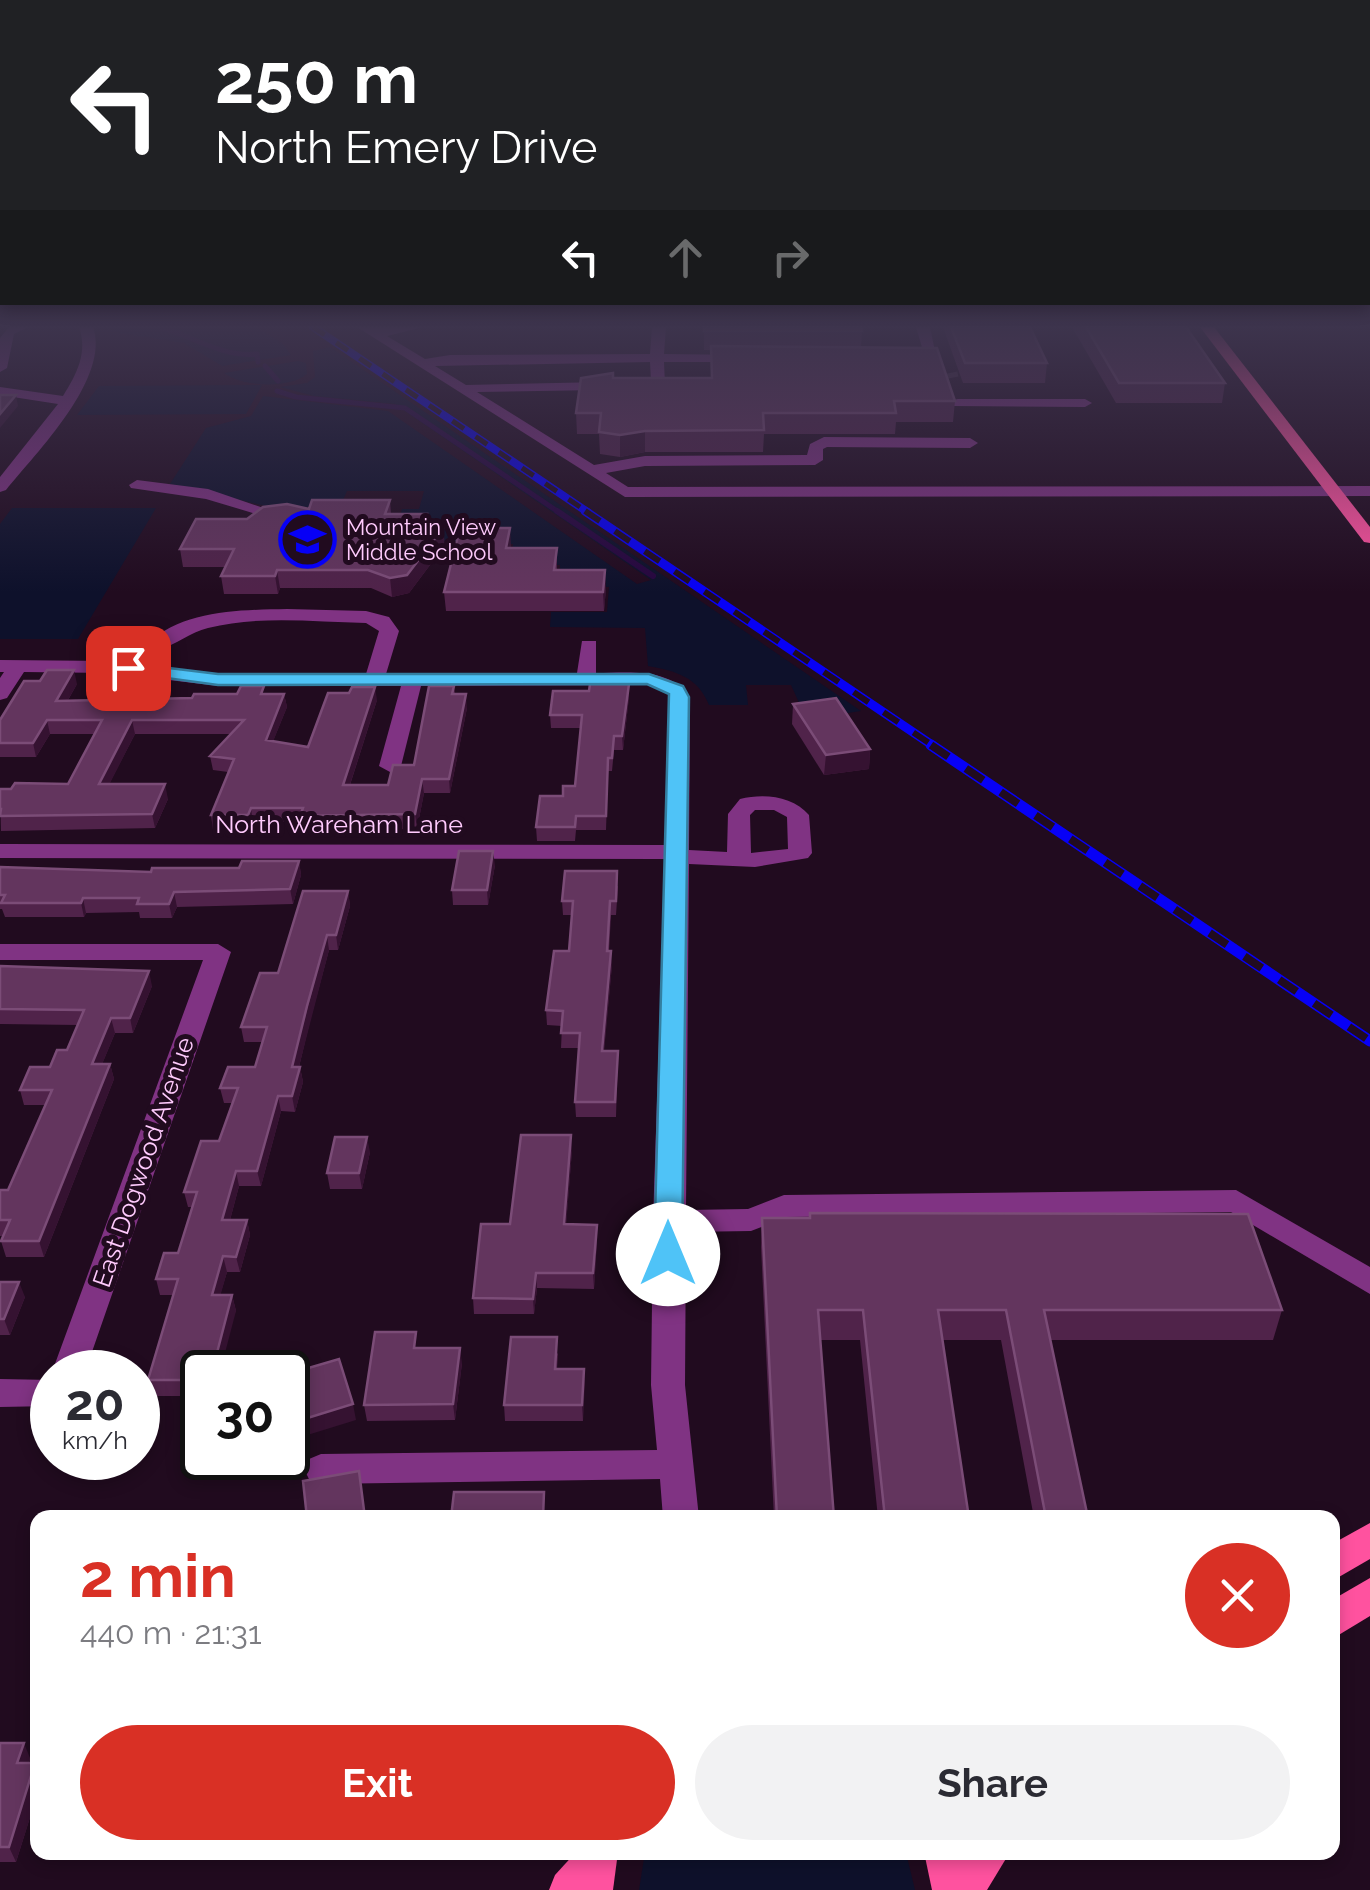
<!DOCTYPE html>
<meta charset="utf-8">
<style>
:root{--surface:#fff;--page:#f2f2f3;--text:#2b2b33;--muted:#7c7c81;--accent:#d93025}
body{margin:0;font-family:Raleway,sans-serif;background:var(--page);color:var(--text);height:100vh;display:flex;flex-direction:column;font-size:38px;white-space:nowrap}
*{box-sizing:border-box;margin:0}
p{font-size:32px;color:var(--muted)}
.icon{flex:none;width:55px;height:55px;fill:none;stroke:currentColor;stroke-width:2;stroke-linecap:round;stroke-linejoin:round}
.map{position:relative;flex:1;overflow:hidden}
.sheet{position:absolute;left:30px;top:1510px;width:1310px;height:350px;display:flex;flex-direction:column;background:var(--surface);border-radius:20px;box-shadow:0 5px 15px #0003}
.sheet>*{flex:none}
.guide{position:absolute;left:0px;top:0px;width:1370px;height:305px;box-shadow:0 5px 15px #0003;background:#202124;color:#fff;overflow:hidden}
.speed{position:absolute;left:30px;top:1350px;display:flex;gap:20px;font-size:50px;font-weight:700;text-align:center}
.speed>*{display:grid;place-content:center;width:130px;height:130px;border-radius:50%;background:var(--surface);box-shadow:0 5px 15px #0003;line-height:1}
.speed small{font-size:25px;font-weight:400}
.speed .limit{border:5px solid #111;border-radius:15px;background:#fff;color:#111}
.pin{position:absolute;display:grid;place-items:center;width:85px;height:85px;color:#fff;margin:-42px;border-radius:20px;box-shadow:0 5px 15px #0006}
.me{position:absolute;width:110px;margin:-55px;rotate:0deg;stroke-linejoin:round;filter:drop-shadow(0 0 8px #0008)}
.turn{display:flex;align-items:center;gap:35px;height:210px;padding:0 50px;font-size:45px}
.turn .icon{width:130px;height:130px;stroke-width:2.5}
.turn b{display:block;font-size:70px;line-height:85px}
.lanes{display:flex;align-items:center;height:95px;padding:0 50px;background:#0003;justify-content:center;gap:50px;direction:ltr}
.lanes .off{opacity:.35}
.round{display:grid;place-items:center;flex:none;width:105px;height:105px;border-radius:52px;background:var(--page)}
.headline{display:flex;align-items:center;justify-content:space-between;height:170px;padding:0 50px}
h1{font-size:60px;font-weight:700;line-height:75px;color:var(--accent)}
.primary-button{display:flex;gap:20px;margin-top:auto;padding:20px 50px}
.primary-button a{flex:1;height:115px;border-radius:60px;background:var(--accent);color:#fff;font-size:40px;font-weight:700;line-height:115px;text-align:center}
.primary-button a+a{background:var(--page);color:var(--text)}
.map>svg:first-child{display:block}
.green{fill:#0e112b}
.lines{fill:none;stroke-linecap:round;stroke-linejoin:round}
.stream-far1{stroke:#26063f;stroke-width:5}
.stream{stroke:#26063f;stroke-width:6}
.minor-tunnel{stroke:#422840;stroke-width:15;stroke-dasharray:15 8;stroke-linecap:butt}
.minor{fill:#803383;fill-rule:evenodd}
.major{fill:#ff529f;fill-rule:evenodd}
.rail-far2-casing{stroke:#0700f6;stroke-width:8}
.rail-far1-casing{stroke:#0700f6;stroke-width:9}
.rail-casing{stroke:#0700f6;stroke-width:11}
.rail-far2{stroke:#210b1f;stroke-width:5;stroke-dasharray:14;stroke-linecap:butt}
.rail-far1{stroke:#210b1f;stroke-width:6;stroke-dasharray:18;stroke-linecap:butt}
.rail{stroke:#210b1f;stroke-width:8;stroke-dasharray:21;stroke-linecap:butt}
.wall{fill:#50234a}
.shaded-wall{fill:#351231}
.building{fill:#63355e;stroke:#7b4c77;stroke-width:2.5}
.route{fill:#4fc3f7;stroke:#337fa1;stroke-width:2.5}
.labels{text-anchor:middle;stroke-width:10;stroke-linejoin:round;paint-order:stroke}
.far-poi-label{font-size:22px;fill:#ffcbfd;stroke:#210b1f;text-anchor:start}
.street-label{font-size:25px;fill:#ffcbfd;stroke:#210b1f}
</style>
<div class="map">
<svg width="1370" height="1890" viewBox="0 0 1370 1890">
<rect width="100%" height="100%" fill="#210b1f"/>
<g class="green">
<polygon points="110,327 257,327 283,344 291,355 222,366 184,343 120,333"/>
<path d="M 330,347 L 861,711 L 848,713 L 801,707 L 791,685 L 746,685 L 748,705 L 709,705 C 698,677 676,671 648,666 L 645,628 L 550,627 L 551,612 L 607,612 L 609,587 L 558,586 L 560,565 L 510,564 L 513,544 L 459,544 L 455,555 L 434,541 L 437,529 L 400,516 L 402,509 L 419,509 L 424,491 L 347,491 L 340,507 L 270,507 L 170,484 L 206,428 L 251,416 L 263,396 L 388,411 L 637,584 L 651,580 L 395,404 L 314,396 L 280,387 L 307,383 L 315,377 L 313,351 Z"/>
<path d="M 298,361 L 306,363 L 307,374 C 289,389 243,387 224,373 Z"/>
<polygon points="262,385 246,414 77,415 99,386"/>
<polygon points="12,508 156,508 78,639 0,639 0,524"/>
<polygon points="645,1852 906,1853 915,1890 639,1890"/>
</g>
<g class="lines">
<g class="stream-far1">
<path d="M 161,327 C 193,337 225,358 257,354 L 258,362"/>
<polyline points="265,366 278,381"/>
<polyline points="277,391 296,397 405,408 560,513"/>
</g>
<polyline class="stream" points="557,511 653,576"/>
<polyline class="minor-tunnel" points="950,373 951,378"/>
<g class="minor">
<polygon points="9,327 28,327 14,334 7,368 0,372 0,338"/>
<path d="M 79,327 L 93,327 C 111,378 36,453 6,490 L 0,492 L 0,477 L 58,404 L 0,395 L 0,387 L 63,396 C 77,374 88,352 79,327 Z"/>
<path d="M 357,327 L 423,327 L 387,336 L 425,359 L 450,355 L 650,354 L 652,327 L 666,327 L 664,354 L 750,355 L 752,358 L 745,362 L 664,362 L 665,385 L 658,389 L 477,392 L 594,465 L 645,456 L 807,455 L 810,444 L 824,437 L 970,438 L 978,443 L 970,448 L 827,447 L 823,449 L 823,460 L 815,465 L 645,466 L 606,473 L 628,487 L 1370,486 L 1370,496 L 625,497 ZM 650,362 L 651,381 L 466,385 L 435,366 Z"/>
<polygon points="916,327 930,327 937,361 910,362 903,358 924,354"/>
<polygon points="958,399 1085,399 1092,403 1085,407 953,406 953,400"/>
<polygon points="137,480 208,489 281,514 273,519 206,499 131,488 129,485"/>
<path d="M 287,609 L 366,611 L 389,617 L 399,631 L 386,674 L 577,673 L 582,641 L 596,641 L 596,673 C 630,673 669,667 690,697 L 689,850 L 727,852 L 728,814 L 740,799 C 764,793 793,796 809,815 L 812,853 L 808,858 L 755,867 L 689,864 L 686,1210 L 748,1209 L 784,1195 L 1236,1190 L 1370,1267 L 1370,1294 L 1231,1212 L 787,1217 L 751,1231 L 686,1232 L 685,1385 L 699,1518 L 663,1518 L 660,1479 L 321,1484 L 309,1479 L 304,1469 L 309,1459 L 321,1454 L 657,1450 L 651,1385 L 653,1221 L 665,859 L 0,858 L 0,844 L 666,845 L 670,697 L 666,691 L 647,685 L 421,686 L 401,766 L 390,772 L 379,766 L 401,686 L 219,686 L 110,673 L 24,672 L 7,698 L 0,700 L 0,678 L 4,672 L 0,672 L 0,660 L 110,661 L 219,674 L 366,674 L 379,631 L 366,623 C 314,622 259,615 208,628 C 190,632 176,645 158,650 L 148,644 C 181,610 242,610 287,609 ZM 755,810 L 774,810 L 787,817 L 788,849 L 751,853 L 750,815 Z"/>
<polygon points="0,944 218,944 231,952 85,1372 52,1372 203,960 0,960"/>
<polygon points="0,1379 52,1380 52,1406 0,1407"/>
</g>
<g class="major">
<polygon points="1200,327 1214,327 1370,527 1370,543 1364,542"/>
<polygon points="1370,1523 1370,1559 1332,1581 1332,1544"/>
<polygon points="1370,1578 1370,1616 1332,1639 1332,1600"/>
<polygon points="576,1852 618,1852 613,1890 549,1890 555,1875"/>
<polygon points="924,1852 1010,1852 987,1890 932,1890"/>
</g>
<defs>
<polyline id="rail-far2" points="313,327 589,513"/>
<polyline id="rail-far1" points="585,511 935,747"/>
<polyline id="rail" points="931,745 1370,1041"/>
</defs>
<use href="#rail-far2" class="rail-far2-casing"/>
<use href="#rail-far1" class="rail-far1-casing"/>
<use href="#rail" class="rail-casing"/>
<use href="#rail-far2" class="rail-far2"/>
<use href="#rail-far1" class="rail-far1"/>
<use href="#rail" class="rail"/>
</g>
<g class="wall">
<polygon points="704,327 862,331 861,347 955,401 953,422 896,422 895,434 764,434 763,452 645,452 620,457 600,454 599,434 577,434 576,413 613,378 711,378 711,350 704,350"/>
<polygon points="943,327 1030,327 1047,363 1045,383 963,383"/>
<polygon points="1072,327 1186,327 1225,383 1222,403 1116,403"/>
<polygon points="390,500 391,514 427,514 428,528 445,545 409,593 392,597 371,588 280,588 278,594 224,594 221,576 225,567 183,567 180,549 247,519 309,509"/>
<polygon points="511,545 510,548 557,548 557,570 606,588 604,611 446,611 444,592"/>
<polygon points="77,684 68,700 192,698 284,694 287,707 273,741 308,747 377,700 350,785 388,785 414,765 454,686 455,694 467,708 450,793 424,793 417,829 303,830 301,822 253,822 251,830 213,830 211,815 228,772 213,770 210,756 231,734 135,734 109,784 168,799 155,828 1,831 0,789 68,784 94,734 50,734 36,757 0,757 0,720"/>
<polygon points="629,697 623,750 614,750 612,771 608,771 606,830 576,830 575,841 537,841 536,827 563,796 575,786 581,728 551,728 550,715"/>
<polygon points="793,704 870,749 869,769 824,775 792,724"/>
<polygon points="299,861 301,875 293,904 177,907 172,918 140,918 139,912 86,913 84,917 5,917 2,909 0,909 0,867 151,872 239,868"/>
<polygon points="495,865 488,905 453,905 452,890"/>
<polygon points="618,886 616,915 611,915 609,951 612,965 604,1051 618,1051 616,1117 576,1117 575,1102 579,1048 561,1048 562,1026 547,1025 546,1010 569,951 572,915 563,915 562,901"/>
<polygon points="348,891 350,906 338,950 329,950 310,1021 299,1067 300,1067 303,1082 295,1112 281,1111 261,1186 239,1186 230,1220 247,1220 250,1235 240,1272 227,1272 220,1295 232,1295 236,1311 202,1372 202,1396 153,1396 148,1380 173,1295 160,1295 156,1279 178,1253 192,1207 188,1207 184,1192 219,1141 232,1103 224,1103 220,1088 255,1067 262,1042 244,1042 241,1027 278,973"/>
<polygon points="0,966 152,986 133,1033 115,1033 102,1064 110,1064 114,1079 44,1257 6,1257 1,1241 3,1236 0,1236 0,1190 8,1190 45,1105 24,1105 20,1090 50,1067 67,1050 78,1025 0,1024"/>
<polygon points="572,1150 566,1224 597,1240 594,1289 537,1288 534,1314 474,1314 473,1298 510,1224"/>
<polygon points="370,1152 362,1189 330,1189 327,1173"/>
<polygon points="762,1218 1282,1310 1273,1340 1050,1340 1088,1518 1034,1518 1001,1340 942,1340 969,1518 878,1518 860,1340 820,1340 834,1518 774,1518 761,1247"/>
<polygon points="0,1282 25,1297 10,1335 0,1335"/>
<polygon points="418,1348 462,1363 455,1420 367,1421 364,1405"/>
<polygon points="558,1353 557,1369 584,1369 583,1421 505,1421 504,1405"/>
<polygon points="0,1743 30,1758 29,1763 35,1763 38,1769 38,1792 16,1862 0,1862"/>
</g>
<g class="shaded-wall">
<polygon points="16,395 18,406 0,428 0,414"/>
<polygon points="645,431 645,452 620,457 620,435"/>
<polygon points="443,528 445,545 409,593 392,597 390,578"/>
<polygon points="510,528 511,545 507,566 506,548"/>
<polygon points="277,570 280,588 278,594 275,576"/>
<polygon points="605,570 606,588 604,611 603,592"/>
<polygon points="74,670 77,684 60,714 56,701"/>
<polygon points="629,684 629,697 623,750 622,736"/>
<polygon points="375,687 377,700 345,800 343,785"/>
<polygon points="284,694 287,707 268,754 266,740"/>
<polygon points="466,694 467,708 450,793 449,779"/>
<polygon points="47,720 50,734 36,757 33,743"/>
<polygon points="132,720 135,734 102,799 99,784"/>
<polygon points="870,749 869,769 824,775 826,755"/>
<polygon points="422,779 424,793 417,829 415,814"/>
<polygon points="165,784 168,799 155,828 152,814"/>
<polygon points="251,808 253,822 251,830 248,815"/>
<polygon points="493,851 495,865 488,905 487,890"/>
<polygon points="299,861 301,875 293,904 290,889"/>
<polygon points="348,891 350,906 338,950 336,935"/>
<polygon points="174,892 177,907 172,918 169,904"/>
<polygon points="83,898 86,913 84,917 81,903"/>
<polygon points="327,935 329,950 295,1082 292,1067"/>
<polygon points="611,951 612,965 602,1066 602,1051"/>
<polygon points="149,971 152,986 133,1033 130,1018"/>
<polygon points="111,1018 115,1033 96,1079 92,1064"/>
<polygon points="110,1064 114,1079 44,1257 39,1241"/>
<polygon points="300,1067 303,1082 295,1112 292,1096"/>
<polygon points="278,1096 281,1111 261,1186 257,1171"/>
<polygon points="571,1135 572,1150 565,1240 564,1224"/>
<polygon points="367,1137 370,1152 362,1189 359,1173"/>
<polygon points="236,1171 239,1186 226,1235 222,1220"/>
<polygon points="247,1220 250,1235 240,1272 236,1257"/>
<polygon points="597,1225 597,1240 594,1289 593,1273"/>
<polygon points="223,1256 227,1272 216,1311 212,1295"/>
<polygon points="536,1273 537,1288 534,1314 533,1299"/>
<polygon points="19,1282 25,1297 10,1335 4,1319"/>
<polygon points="232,1295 236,1311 220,1372 212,1372"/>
<polygon points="460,1348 462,1363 455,1420 453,1404"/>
<polygon points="584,1369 585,1384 583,1421 582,1405"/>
<polygon points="353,1404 356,1420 288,1441 288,1424"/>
<polygon points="24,1743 30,1758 24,1778 17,1763"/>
<polygon points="35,1763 38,1769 38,1792 16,1862 9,1847"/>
</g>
<g class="building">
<polygon points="704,327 861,327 862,331 704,331"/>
<polygon points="951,327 1030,327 1047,363 965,363"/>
<polygon points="1086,327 1186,327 1225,383 1119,383"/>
<polygon points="711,346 937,348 955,401 894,401 896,413 763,413 764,430 645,431 620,435 599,432 601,413 576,413 581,378 613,373 613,378 712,378"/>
<polygon points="0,395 16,395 0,414"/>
<polygon points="312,500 390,500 385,514 427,514 423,528 443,528 407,575 390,578 368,570 277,570 275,576 221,576 234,549 180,549 196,519 247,519 263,507 287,504 309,509"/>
<polygon points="460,528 510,528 506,548 557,548 554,570 605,570 603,592 444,592"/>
<polygon points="47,670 74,670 56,701 192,698 194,694 237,694 241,686 264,686 261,694 284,694 266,740 308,747 328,693 349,693 352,687 375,687 343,785 388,785 393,765 414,765 429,686 454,686 452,694 466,694 449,779 422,779 415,814 300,816 303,808 251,808 248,815 211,815 234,759 210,756 244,720 132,720 99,784 165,784 152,814 0,816 1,809 0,809 0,789 11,789 15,783 68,784 102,720 47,720 33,743 0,743 0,720 24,681 40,681"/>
<polygon points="590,684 629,684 622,736 614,736 612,758 608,758 606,816 576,816 575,827 536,827 540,796 563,796 563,786 575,786 582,715 550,715 553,691 589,691"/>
<polygon points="836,698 870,749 826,755 793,704"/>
<polygon points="459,851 493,851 487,890 452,890"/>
<polygon points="242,861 299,861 290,889 174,892 169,904 137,904 139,898 83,898 81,903 1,903 5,895 0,895 0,867 151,872 152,868 239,868"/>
<polygon points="565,871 617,871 616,901 610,901 607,951 611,951 602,1051 618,1051 615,1102 575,1102 580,1033 561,1033 563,1011 546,1010 554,951 569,951 573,901 562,901"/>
<polygon points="303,891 348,891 336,935 327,935 307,1006 292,1067 300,1067 292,1096 278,1096 257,1171 236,1171 222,1220 247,1220 236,1257 223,1256 212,1295 232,1295 212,1372 202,1372 202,1380 148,1380 178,1279 156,1279 164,1253 178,1253 197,1192 184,1192 201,1141 219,1141 238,1088 220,1088 228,1067 255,1067 267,1027 241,1027 260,973 278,973"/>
<polygon points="0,966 149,971 130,1018 111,1018 92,1064 110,1064 39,1241 1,1241 10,1220 0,1220 0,1190 8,1190 52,1090 20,1090 30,1067 50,1067 57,1050 67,1050 84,1010 0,1009"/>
<polygon points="521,1135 571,1135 564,1224 597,1225 593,1273 536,1273 533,1299 473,1298 481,1224 510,1224"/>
<polygon points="335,1137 367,1137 359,1173 327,1173"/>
<polygon points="810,1213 1248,1214 1282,1310 1044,1310 1088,1518 1046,1518 1006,1310 938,1310 969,1518 885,1518 863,1310 818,1310 834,1518 777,1518 762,1218 810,1218"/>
<polygon points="0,1282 19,1282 4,1319 0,1319"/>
<polygon points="375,1332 416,1332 414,1348 460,1348 453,1404 364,1405"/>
<polygon points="511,1337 557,1337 555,1369 584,1369 582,1405 504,1405"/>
<polygon points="339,1359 353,1404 288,1424 288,1374"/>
<polygon points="359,1471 365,1518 307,1518 303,1481"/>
<polygon points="454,1492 544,1492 543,1518 451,1518"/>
<polygon points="0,1743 24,1743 17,1763 35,1763 9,1847 0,1847"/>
</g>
<linearGradient id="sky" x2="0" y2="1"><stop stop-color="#120611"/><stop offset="0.55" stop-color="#3d344d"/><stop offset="1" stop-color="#3d344d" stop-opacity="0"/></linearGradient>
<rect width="1370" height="592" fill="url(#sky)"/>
<polygon class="route" points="128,663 218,674 649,674 683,686 689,697 682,1254 678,1261 668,1264 658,1261 654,1254 669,694 647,684 218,685 122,672 122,664"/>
<defs>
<symbol id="school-ring" viewBox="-11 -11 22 22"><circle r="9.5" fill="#210b1f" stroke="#0700f6" stroke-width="1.5"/><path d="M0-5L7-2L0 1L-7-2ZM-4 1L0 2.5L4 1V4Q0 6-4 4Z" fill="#0700f6"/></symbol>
</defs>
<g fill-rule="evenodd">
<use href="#school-ring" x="276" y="508" width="63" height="63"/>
</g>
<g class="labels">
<g class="far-poi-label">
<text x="346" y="535">Mountain View<tspan x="346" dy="25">Middle School</tspan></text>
</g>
<g class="street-label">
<text x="339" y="833">North Wareham Lane</text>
<text transform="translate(143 1162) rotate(-71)" y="9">East Dogwood Avenue</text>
</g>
</g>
</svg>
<div class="speed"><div>20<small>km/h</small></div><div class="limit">30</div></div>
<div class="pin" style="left:128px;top:668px;background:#d93025"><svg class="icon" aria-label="arrive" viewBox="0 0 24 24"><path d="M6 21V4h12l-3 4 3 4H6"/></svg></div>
<svg class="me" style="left:668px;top:1254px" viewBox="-20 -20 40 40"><circle r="19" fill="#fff"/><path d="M0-13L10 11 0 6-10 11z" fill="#4fc3f7"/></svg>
<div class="guide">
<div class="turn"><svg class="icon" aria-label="left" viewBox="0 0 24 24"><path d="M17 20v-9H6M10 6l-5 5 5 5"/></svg><div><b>250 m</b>North Emery Drive</div></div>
<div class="lanes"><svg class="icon" aria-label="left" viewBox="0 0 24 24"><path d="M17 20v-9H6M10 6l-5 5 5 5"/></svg><svg class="icon off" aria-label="ahead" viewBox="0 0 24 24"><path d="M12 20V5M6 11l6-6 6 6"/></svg><svg class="icon off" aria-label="right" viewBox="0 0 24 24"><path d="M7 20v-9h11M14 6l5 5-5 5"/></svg></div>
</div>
<section class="sheet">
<div class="headline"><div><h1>2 min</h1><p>440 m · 21:31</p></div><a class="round" style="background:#d93025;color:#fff"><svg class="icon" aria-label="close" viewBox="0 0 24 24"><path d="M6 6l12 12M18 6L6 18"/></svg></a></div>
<div class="primary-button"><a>Exit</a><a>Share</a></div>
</section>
</div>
